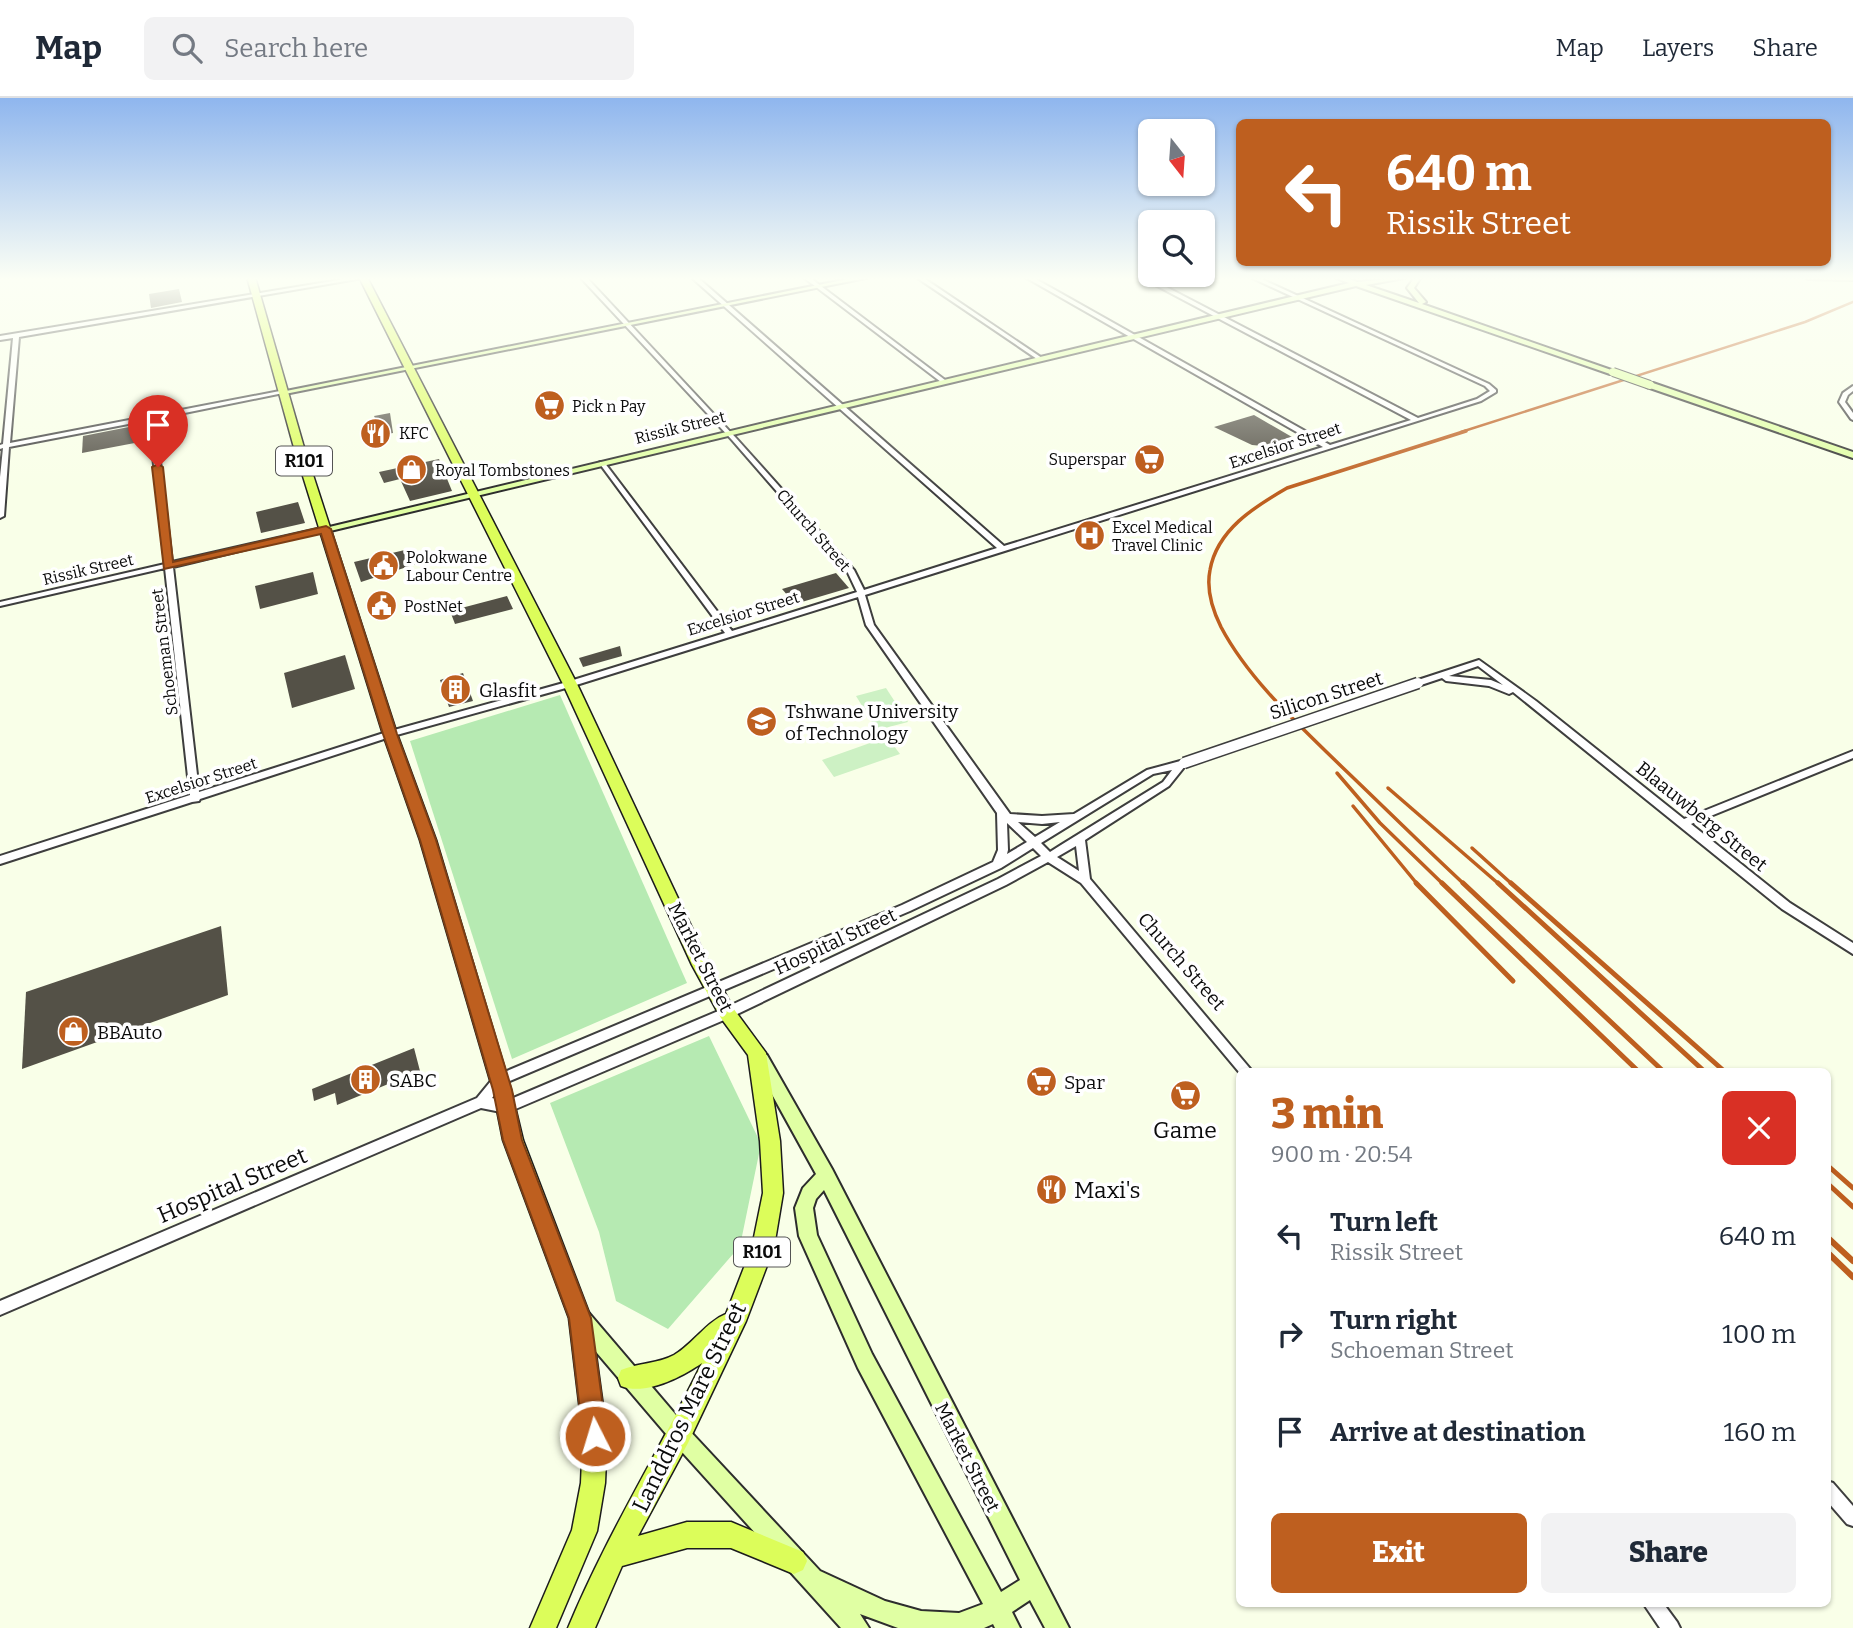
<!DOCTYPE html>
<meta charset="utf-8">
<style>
:root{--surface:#fff;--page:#f2f2f3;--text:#1f2937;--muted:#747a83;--line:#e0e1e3;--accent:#be5f1f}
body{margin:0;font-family:Bitter,serif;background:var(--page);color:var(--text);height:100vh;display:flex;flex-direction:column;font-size:26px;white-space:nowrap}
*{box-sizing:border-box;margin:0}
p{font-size:23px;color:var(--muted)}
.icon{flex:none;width:38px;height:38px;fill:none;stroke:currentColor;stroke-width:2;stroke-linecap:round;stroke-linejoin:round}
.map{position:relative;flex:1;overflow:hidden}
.drawer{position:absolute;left:1236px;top:970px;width:595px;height:539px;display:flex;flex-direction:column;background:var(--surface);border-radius:10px;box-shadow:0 2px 5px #0004}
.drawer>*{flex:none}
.guide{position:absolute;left:1236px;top:21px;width:595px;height:147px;border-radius:10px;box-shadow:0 2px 5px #0004;background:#be5f1f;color:#fff;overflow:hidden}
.needle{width:46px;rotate:163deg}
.fabs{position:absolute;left:1138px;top:21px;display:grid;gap:14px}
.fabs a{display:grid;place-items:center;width:77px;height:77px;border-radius:10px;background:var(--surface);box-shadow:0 2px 5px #0004;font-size:35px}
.pin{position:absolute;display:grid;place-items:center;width:60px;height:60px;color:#fff;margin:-72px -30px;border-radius:50% 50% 50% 0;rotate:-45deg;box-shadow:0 0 7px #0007}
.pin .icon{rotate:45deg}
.me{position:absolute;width:77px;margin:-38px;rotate:355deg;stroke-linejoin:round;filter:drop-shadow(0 0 5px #0008)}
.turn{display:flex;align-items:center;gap:24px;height:147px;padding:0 35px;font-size:32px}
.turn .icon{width:91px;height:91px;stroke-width:2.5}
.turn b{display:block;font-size:49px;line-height:60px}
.round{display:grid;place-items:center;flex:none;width:74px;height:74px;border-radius:10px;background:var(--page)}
.summary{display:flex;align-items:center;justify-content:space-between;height:119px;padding:0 35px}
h1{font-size:42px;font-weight:800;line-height:52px;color:var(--accent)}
.cta{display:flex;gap:14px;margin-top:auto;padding:14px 35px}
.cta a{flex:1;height:80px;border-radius:10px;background:var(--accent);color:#fff;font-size:28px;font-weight:800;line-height:80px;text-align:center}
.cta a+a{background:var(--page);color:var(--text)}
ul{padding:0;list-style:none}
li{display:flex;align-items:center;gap:21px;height:98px;padding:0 35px}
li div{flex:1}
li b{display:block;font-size:26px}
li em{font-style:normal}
header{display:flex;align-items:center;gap:42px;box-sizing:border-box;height:98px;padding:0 35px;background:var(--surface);border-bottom:2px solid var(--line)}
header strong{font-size:33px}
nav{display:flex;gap:38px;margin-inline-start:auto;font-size:24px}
.search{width:490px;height:63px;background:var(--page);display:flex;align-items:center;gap:18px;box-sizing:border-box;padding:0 24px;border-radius:10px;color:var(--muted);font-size:26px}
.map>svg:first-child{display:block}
.green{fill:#b6eab2}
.pitch{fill:#cdf1c4}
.building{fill:#545147}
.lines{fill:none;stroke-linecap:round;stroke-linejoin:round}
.street-casing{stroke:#3e3e3e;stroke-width:4}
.secondary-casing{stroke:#2d2d2d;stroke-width:4}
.primary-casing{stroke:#1c1c1c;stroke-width:3}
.street{fill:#fff;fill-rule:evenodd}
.secondary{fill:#e0ffa3;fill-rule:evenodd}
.primary{fill:#dcfd5a;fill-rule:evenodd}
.rail-far3{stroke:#be5f1f;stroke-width:2.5}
.rail-far2{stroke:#be5f1f;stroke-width:3.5}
.rail-far1{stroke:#be5f1f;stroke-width:5}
.rail{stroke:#be5f1f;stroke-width:6}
.street-bridge-casing{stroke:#3e3e3e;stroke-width:13;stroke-linecap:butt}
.secondary-bridge-casing{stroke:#2d2d2d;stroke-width:10;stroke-linecap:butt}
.street-bridge{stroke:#fff;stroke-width:10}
.secondary-bridge{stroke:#e0ffa3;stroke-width:8}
.route{fill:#be5f1f;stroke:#7c3e14;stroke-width:2}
.labels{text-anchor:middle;stroke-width:7;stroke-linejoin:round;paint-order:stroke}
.far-poi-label{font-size:16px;fill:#0b0b0b;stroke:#fff;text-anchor:start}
.far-street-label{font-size:16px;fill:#0b0b0b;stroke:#fff}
.shield{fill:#fff;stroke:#545454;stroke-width:2}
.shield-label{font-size:18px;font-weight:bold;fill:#0b0b0b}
.poi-label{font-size:19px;fill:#0b0b0b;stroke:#fff;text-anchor:start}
.street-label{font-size:19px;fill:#0b0b0b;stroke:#fff}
.near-poi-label{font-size:23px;fill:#0b0b0b;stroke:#fff}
.near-street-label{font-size:23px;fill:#0b0b0b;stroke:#fff}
</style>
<header>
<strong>Map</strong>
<div class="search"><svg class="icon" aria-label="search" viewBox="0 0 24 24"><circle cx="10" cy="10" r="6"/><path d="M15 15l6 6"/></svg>Search here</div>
<nav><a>Map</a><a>Layers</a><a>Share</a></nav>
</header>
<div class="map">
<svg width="1853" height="1530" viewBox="0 0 1853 1530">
<rect width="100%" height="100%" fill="#f9ffe8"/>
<g class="green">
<polygon points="560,597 687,885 512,961 410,643"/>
<polygon points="709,938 761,1046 740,1148 668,1231 616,1203 599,1134 550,1005"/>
</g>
<g class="pitch">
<polygon points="886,590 908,624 877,632 856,598"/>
<polygon points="887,639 900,656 834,679 822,662"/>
</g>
<g class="building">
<polygon points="179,191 182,204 151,210 149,196"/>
<polygon points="390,315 393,335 383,337 374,318"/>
<polygon points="1254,317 1292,339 1263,348 1252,347 1214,329"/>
<polygon points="139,327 140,344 82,355 83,338"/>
<polygon points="439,361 452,393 410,403 400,381 384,385 379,374"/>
<polygon points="298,404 305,425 261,435 256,414"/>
<polygon points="409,451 416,466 361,484 354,464"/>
<polygon points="313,474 318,496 260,511 255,488"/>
<polygon points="836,475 849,490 795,506 782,491"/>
<polygon points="507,498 513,511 455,526 450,513"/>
<polygon points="620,548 622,558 583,569 579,560"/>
<polygon points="345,557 355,591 292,610 284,575"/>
<polygon points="463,575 473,603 449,609 440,582"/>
<polygon points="221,828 228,897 22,971 26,894"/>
<polygon points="414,950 420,973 337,1007 335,995 314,1003 312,991"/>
</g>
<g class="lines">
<defs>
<g id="street">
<path d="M 357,179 L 369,179 L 19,239 L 10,345 L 285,292 L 288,294 L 155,321 L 172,464 L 326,429 L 330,431 L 173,469 L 199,694 L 387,634 L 567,584 L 725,535 L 600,366 L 600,364 L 604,364 L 732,533 L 857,494 L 848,475 L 732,342 L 580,179 L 586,179 L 736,340 L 854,472 L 864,492 L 997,450 L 691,179 L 697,179 L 1004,448 L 1323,349 L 1025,179 L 1032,179 L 1330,347 L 1411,322 L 1140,179 L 1147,179 L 1418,320 L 1477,301 L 1490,293 L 1485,288 L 1250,179 L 1257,179 L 1489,286 L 1496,292 L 1496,294 L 1481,303 L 865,497 L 874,527 L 1010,716 L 1042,718 L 1074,716 L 1147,672 L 1184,662 L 1187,663 L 1189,665 L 1187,667 L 1185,668 L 1169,688 L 1085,742 L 1090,781 L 1252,973 L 1239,974 L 1081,785 L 1048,764 L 1006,787 L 731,919 L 506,1015 L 481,1010 L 0,1217 L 0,1203 L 477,1000 L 495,978 L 902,807 L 993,764 L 998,752 L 997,715 L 866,527 L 858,499 L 573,588 L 393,638 L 200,701 L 199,703 L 192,704 L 0,766 L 0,758 L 190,697 L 165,470 L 0,508 L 0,504 L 165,466 L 149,322 L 9,349 L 4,418 L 0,420 L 0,379 L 3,350 L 0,351 L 0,347 L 3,346 L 13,240 L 0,242 L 0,238 ZM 1172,672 L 1163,684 L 1061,747 L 1050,754 L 1041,745 L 1153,676 ZM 1018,724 L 1042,726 L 1060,724 L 1035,739 ZM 1007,725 L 1027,744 L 1007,756 L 1008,752 ZM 1076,748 L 1079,773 L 1057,759 ZM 1033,750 L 1041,758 L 998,781 L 723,911 L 506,1003 L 492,1000 L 503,986 L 910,813 L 1001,770 Z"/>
<polygon points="803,179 809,179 945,282 945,284 941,284"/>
<polygon points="916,179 922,179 1042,260 1037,261"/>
<polygon points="1853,288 1853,293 1848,297 1845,304 1853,315 1853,322 1851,321 1839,304 1843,295"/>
<path d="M 1479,562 L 1536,603 L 1684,721 L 1853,653 L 1853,660 L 1691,726 L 1790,805 L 1853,845 L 1853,856 L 1782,811 L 1513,594 L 1509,596 L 1489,588 L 1446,583 L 1442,580 L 1418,588 L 1414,585 L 1415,583 ZM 1478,568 L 1503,587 L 1491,582 L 1449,578 Z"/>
<polygon points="1827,1383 1833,1385 1853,1408 1853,1428 1847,1426 1827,1403"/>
<polygon points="1643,1505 1663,1505 1677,1524 1680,1530 1660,1530"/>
</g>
<g id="secondary">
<polygon points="858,179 871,179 285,296 281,294"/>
<polygon points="1334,179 1344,179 1357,184 1409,179 1366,187 1419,205 1407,190 1415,179 1421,179 1414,190 1426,204 1422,206 1617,274 1610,276 1356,188 326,434 321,431 1349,185"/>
<polygon points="1805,179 1853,179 1853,182 1808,181"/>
<polygon points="1647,285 1653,285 1853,354 1853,360 1647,289"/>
<path d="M 761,955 L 767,957 L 832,1071 L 1069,1530 L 1045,1530 L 1030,1502 L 1012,1514 L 1020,1530 L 995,1530 L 993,1526 L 984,1530 L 898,1530 L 860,1516 L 869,1530 L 841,1530 L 673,1344 L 574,1228 L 571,1221 L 574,1214 L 581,1211 L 588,1214 L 687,1330 L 820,1473 L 885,1503 L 921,1513 L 959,1515 L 983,1506 L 858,1270 L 799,1138 L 795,1110 L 803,1090 L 816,1076 L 753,962 L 755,957 ZM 824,1092 L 1020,1482 L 1001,1494 L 872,1256 L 817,1137 L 813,1110 L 816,1101 Z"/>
</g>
<g id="primary">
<polygon points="247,179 255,179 303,346 397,636 436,742 511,992 523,1042 591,1220 607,1338 605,1385 597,1433 556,1530 530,1530 572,1432 581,1385 583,1338 569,1220 503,1042 493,992 420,742 383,636 293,346"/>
<path d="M 359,179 L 367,179 L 577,586 L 708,864 L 733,910 L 766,955 L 780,1043 L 783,1095 L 774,1149 L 746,1223 L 688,1345 L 638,1438 L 687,1424 L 731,1424 L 803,1454 L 807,1463 L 803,1472 L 794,1476 L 731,1450 L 687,1450 L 622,1468 L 595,1530 L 568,1530 C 606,1438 659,1354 702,1265 C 682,1279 645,1298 621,1288 L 618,1280 L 621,1272 C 638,1265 657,1266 674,1257 C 693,1246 706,1224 726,1216 L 752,1149 L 763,1095 L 760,1043 L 748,957 L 721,920 L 692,867 L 563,586 Z"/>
</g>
</defs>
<use href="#street" class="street-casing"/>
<use href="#secondary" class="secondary-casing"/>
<use href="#primary" class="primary-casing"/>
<use href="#street" class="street"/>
<use href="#secondary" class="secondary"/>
<use href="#primary" class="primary"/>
<polyline class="rail-far3" points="1461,334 1805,224 1853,204"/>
<g class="rail-far2">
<polyline points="1337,675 1380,725 1444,787"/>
<polyline points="1388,690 1500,787"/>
<polyline points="1353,708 1418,787"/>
<polyline points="1472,750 1513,787"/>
<path d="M 1465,787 C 1423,748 1383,708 1342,669 C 1299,627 1249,582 1221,529 C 1212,511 1206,492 1210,472 C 1217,432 1254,409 1287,390 L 1466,333"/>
</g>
<g class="rail-far1">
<polyline points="1416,785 1513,883"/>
<polyline points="1442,785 1638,973"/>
<polyline points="1463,785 1663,973"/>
<polyline points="1498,785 1704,973"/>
<polyline points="1511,785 1724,973"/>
<polyline points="1827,1067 1853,1090"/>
<polyline points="1827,1085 1853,1109"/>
</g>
<g class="rail">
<polyline points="1827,1139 1853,1163"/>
<polyline points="1827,1154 1853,1179"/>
</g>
<defs>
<polyline id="street-bridge" points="1184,665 1418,585"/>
<polyline id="secondary-bridge" points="1613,274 1650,287"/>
</defs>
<use href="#street-bridge" class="street-bridge-casing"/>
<use href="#secondary-bridge" class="secondary-bridge-casing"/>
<use href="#street-bridge" class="street-bridge"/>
<use href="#secondary-bridge" class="secondary-bridge"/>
</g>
<linearGradient id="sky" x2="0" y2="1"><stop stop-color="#8fb6ee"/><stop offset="0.46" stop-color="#fcfff5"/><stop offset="1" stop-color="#fcfff5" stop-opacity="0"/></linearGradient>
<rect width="1853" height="393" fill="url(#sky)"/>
<polygon class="route" points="158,366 163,369 173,464 326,428 331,431 397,636 436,742 512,992 522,1042 591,1220 607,1338 603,1347 595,1350 586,1347 583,1338 569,1220 503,1042 493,992 420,742 383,636 321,436 164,471 152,369"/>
<defs>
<symbol id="supermarket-disc" viewBox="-11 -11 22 22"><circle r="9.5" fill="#be5f1f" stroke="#fff"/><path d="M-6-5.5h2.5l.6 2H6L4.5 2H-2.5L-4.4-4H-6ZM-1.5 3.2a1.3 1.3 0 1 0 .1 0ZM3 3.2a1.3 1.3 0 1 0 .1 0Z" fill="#fff"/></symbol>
<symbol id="restaurant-disc" viewBox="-11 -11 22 22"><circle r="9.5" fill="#be5f1f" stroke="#fff"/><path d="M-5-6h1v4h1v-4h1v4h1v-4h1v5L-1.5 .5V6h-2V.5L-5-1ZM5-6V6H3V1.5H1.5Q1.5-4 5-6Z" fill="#fff"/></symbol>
<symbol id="shop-disc" viewBox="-11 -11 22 22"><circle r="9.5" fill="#be5f1f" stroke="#fff"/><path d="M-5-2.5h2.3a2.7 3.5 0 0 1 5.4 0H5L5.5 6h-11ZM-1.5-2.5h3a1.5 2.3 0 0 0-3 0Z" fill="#fff"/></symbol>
<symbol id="hospital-disc" viewBox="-11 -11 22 22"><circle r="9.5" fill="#be5f1f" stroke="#fff"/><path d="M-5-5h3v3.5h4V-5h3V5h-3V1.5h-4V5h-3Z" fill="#fff"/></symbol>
<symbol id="civic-disc" viewBox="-11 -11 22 22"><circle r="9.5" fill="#be5f1f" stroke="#fff"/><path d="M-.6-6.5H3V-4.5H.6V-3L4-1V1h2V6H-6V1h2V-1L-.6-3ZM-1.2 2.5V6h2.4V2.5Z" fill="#fff"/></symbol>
<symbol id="building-disc" viewBox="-11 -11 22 22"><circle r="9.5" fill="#be5f1f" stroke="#fff"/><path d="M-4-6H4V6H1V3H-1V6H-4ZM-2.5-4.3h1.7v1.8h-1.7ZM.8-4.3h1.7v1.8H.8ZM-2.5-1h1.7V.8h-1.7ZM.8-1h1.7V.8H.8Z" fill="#fff"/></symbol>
<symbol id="university-disc" viewBox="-11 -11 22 22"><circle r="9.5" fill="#be5f1f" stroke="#fff"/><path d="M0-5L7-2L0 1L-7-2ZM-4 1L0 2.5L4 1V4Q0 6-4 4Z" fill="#fff"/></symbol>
</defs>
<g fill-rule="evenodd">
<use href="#supermarket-disc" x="532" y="290" width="35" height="35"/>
<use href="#restaurant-disc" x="358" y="318" width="35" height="35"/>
<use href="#supermarket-disc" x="1132" y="344" width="35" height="35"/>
<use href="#shop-disc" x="394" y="354" width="35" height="35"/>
<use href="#hospital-disc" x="1072" y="420" width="35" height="35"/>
<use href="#civic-disc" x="366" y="450" width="35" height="35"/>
<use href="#civic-disc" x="364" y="490" width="35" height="35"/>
<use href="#building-disc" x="438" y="574" width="35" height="35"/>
<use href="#university-disc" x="744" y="606" width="35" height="35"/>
<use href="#shop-disc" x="56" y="916" width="35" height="35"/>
<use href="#building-disc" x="348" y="964" width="35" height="35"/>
<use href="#supermarket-disc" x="1024" y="966" width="35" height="35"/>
<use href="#supermarket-disc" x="1168" y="980" width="35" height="35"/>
<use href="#restaurant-disc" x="1034" y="1074" width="35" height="35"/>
</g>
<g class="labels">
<g class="far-poi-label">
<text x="572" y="314">Pick n Pay</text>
<text x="399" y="341">KFC</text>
<text x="1126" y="367" text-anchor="end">Superspar</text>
<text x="435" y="378">Royal Tombstones</text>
<text x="1112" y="435">Excel Medical<tspan x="1112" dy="18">Travel Clinic</tspan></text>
<text x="406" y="465">Polokwane<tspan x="406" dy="18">Labour Centre</tspan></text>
<text x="404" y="514">PostNet</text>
</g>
<g class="far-street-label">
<text transform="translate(680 329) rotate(-14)" y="6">Rissik Street</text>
<text transform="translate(1285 347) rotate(-18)" y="6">Excelsior Street</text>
<text transform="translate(814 432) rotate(49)" y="6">Church Street</text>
<text transform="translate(88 471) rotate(-13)" y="6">Rissik Street</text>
<text transform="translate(743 515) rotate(-17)" y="6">Excelsior Street</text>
<text transform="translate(164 554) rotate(-97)" y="6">Schoeman Street</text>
<text transform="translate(201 682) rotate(-18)" y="6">Excelsior Street</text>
</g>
<g class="shield">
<rect x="276" y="348.5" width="56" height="29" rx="5"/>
<rect x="734" y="1139.5" width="56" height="29" rx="5"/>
</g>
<g class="shield-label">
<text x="304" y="369">R101</text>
<text x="762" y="1160">R101</text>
</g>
<g class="poi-label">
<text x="479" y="599">Glasfit</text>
<text x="785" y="620">Tshwane University<tspan x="785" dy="22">of Technology</tspan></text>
<text x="97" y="941">BBAuto</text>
<text x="389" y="989">SABC</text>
<text x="1064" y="991">Spar</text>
</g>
<g class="street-label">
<text transform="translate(1326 597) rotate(-18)" y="7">Silicon Street</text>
<text transform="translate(1702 718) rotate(39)" y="7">Blaauwberg Street</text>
<text transform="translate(835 843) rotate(-25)" y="7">Hospital Street</text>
<text transform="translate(701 859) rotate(63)" y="7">Market Street</text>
<text transform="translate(1182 863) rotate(49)" y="7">Church Street</text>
<text transform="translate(968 1359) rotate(63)" y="7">Market Street</text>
</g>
<g class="near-poi-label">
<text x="1185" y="1040">Game</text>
<text x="1074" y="1100" text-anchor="start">Maxi's</text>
</g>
<g class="near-street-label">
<text transform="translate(232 1087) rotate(-23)" y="8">Hospital Street</text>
<text transform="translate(689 1309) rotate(-64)" y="8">Landdros Mare Street</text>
</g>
</g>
</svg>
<div class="fabs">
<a><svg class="needle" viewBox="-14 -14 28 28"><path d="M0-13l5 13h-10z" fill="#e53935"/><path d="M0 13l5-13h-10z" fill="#747a83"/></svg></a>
<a><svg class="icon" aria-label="search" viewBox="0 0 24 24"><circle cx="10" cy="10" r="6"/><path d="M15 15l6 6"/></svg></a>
</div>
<div class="pin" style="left:158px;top:369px;background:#d93025"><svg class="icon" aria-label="arrive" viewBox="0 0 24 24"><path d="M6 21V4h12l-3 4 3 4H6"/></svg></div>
<svg class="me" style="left:595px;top:1338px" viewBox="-20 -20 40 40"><circle r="17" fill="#be5f1f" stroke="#fff" stroke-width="3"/><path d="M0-11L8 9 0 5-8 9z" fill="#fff"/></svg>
<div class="guide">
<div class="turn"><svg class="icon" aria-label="left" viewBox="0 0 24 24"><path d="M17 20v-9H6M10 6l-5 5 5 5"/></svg><div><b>640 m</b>Rissik Street</div></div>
</div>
<section class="drawer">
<div class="summary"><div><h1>3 min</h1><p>900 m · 20:54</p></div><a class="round" style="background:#d93025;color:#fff"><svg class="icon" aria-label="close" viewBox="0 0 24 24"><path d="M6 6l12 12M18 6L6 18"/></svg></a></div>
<ul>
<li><svg class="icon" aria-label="left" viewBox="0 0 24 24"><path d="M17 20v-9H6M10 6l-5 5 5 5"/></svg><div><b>Turn left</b><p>Rissik Street</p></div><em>640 m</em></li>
<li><svg class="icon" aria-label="right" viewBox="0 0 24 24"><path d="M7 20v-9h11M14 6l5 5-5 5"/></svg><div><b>Turn right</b><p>Schoeman Street</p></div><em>100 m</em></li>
<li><svg class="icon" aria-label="arrive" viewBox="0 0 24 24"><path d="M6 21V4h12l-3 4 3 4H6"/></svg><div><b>Arrive at destination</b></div><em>160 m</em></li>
</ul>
<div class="cta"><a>Exit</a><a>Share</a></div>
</section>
</div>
